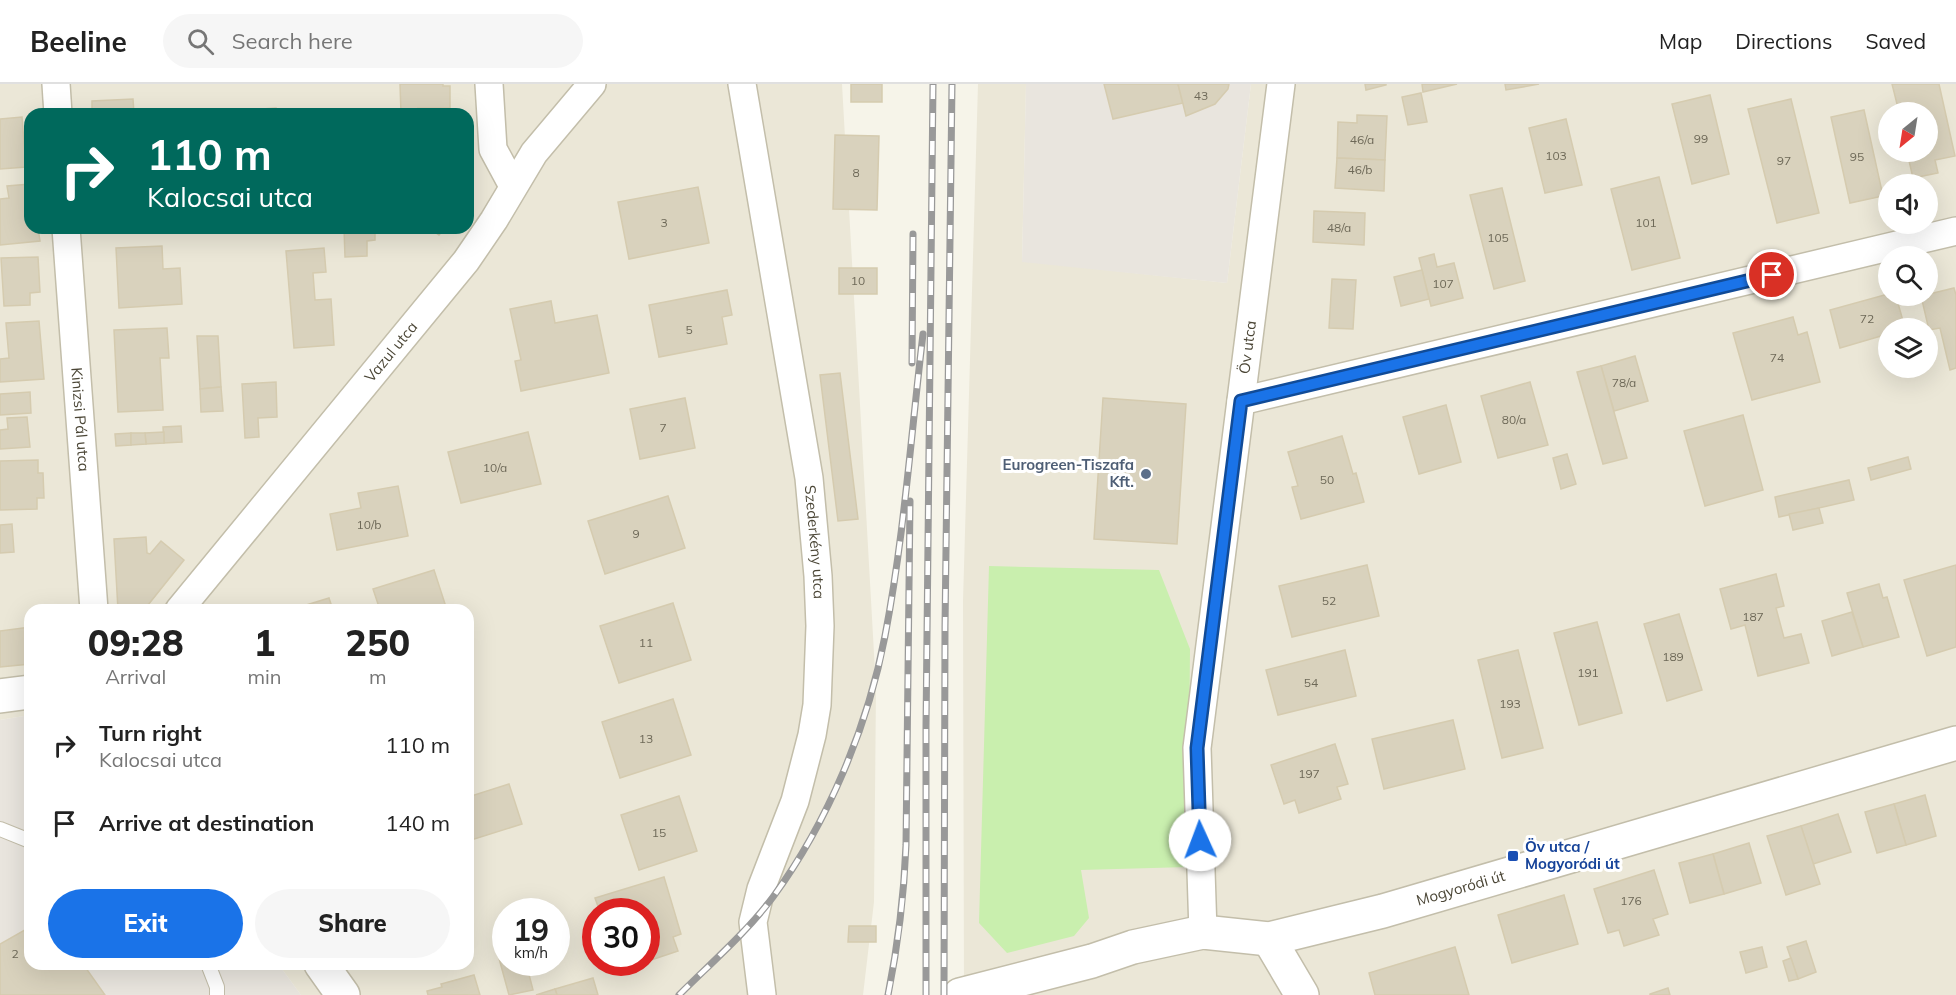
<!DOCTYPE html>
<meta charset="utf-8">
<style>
:root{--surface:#fff;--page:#f6f6f6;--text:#222;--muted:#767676;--line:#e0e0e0;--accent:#1a73e8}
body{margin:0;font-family:Mulish,sans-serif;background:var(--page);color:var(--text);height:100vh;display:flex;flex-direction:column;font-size:22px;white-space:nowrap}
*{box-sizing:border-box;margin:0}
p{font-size:20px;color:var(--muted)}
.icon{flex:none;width:33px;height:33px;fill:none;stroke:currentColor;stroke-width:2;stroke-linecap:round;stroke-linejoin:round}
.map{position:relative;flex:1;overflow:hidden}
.details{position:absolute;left:24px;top:520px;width:450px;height:366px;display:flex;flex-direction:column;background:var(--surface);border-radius:18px;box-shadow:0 6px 24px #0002}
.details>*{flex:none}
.guide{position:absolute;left:24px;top:24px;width:450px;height:126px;border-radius:18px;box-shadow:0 6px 24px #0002;background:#00695c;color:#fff;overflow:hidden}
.needle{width:39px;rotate:210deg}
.buttons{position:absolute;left:1878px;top:18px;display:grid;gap:12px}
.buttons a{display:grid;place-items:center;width:60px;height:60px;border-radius:50%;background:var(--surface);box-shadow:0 6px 24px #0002;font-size:30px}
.speed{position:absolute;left:492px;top:814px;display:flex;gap:12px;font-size:30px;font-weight:700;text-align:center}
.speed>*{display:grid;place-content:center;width:78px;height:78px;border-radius:50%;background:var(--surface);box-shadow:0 6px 24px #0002;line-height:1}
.speed small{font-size:15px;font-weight:400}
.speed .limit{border:9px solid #d22;background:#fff;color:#111}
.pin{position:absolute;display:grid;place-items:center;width:51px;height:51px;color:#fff;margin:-26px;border:3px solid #fff;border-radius:50%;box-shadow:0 2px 6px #0007}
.me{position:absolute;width:66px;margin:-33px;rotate:358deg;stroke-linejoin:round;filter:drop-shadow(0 0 4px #0008)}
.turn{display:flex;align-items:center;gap:21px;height:126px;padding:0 24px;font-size:27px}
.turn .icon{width:78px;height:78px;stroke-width:2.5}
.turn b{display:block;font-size:42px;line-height:51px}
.eta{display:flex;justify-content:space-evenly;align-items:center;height:102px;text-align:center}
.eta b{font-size:36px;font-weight:800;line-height:42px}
.button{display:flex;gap:12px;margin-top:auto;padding:12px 24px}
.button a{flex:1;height:69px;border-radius:36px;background:var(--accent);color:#fff;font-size:24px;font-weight:800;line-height:69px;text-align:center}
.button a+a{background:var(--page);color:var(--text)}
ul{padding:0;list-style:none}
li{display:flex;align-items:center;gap:18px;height:78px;padding:0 24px}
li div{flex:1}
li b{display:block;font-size:22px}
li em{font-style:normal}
header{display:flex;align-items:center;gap:36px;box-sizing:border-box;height:84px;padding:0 30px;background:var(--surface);border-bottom:2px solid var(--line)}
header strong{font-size:28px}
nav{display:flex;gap:33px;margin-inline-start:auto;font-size:21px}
.search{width:420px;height:54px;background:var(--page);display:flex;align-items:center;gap:15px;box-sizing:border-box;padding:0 21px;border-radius:33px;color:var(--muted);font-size:22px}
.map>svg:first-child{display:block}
.residential{fill:#ebe7d7;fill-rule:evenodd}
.industrial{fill:#e9e5de}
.green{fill:#c9efae}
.building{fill:#d9d2bd;stroke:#d5cbaf;stroke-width:1.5}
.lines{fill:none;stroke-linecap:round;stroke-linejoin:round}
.service-casing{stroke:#c3beaa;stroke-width:16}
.minor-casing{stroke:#c3beaa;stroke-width:30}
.tertiary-casing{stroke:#c3beaa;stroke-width:36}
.service{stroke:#fff;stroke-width:14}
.minor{stroke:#fff;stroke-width:27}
.tertiary{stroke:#fff;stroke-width:33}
.rail-casing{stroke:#999;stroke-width:7}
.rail{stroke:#fff;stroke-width:4.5;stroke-dasharray:14;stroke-linecap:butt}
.route-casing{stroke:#114b97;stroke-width:15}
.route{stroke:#1a73e8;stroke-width:10}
.service-dot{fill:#5c6f8a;stroke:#fff;stroke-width:2}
.transit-dot{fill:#1a4fb4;stroke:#fff;stroke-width:2}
.labels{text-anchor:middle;stroke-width:6;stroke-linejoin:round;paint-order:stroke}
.number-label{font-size:12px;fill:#6e6958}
.street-label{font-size:15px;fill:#4b4636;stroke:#fff}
.service-label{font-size:15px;font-weight:bold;fill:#4e5e75;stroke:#fff;text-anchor:end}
.transit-label{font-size:15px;font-weight:bold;fill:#164399;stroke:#fff;text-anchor:start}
</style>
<header>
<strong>Beeline</strong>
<div class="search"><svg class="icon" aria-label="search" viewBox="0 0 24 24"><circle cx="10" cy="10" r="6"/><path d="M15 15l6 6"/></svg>Search here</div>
<nav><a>Map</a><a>Directions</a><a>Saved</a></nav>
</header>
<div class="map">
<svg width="1956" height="911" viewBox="0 0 1956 911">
<rect width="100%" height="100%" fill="#f6f4e9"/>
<g class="residential">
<path d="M 0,0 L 842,0 L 876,605 L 874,818 L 863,911 L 301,911 L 279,881 L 468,880 L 468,526 L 30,526 L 30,631 L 0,636 ZM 30,30 L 468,30 L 468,144 L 30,144 ZM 506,828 L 556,828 L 556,879 L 506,879 ZM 596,828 L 646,828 L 646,879 L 596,879 Z"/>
<path d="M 978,0 L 1026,0 L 1022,177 L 1227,199 L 1251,0 L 1956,0 L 1956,911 L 964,911 L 963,517 ZM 1888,28 L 1928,28 L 1928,68 L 1888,68 ZM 1888,100 L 1928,100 L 1928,140 L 1888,140 ZM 1888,172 L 1928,172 L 1928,212 L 1888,212 ZM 1888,244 L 1928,244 L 1928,284 L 1888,284 Z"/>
</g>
<g class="industrial">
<polygon points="1026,0 1251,0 1227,199 1022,178"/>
<polygon points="30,631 30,880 279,881 301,911 0,911 0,636"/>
</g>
<polygon class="green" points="989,482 1159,486 1190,565 1188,783 1081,786 1089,834 1074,852 1007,869 979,839"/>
<g class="building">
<polygon points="400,0 443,0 443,2 450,2 450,24 418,24 419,29 401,29"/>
<rect x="851" y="0" width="31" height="18"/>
<polygon points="1104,0 1178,0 1183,19 1113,35"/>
<polygon points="1178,0 1229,0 1228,5 1215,20 1186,32"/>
<polygon points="1365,0 1386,0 1386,1 1366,6"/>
<polygon points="1422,0 1457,0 1423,8"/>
<polygon points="1505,0 1539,0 1506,6"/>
<polygon points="1892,0 1939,0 1955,72 1935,76 1938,89 1913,94 1907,68 1928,68 1928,28 1899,28"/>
<polygon points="1421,9 1427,38 1408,41 1402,13"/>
<polygon points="1710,11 1729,90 1692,100 1672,20"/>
<polygon points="133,15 134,30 92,30 92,17"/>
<polygon points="1791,15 1819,129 1777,139 1748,25"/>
<polygon points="276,24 276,30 247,30 247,26"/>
<polygon points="1864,26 1883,112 1850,119 1831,33"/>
<polygon points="1357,31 1387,32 1385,76 1337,74 1338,38 1357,39"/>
<polygon points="22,33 26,83 0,85 0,35"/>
<polygon points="1566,35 1582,101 1545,109 1529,44"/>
<polygon points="835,51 879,52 877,126 833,125"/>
<polygon points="1337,74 1385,76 1384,107 1335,104"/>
<polygon points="1659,93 1680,174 1632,186 1611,105"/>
<polygon points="30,100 30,144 38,144 40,157 0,161 0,115 9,114 7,102"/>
<polygon points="698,103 709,159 629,175 618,118"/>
<polygon points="1502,104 1525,197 1494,205 1470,111"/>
<polygon points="1314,127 1365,129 1364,161 1313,158"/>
<polygon points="344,144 375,144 375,156 367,157 367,172 345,173"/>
<polygon points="429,144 445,144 439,151"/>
<polygon points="162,162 163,185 180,184 182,220 119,224 116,164"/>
<polygon points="324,164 326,188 313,189 315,216 331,215 334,261 294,264 286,167"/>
<polygon points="1434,170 1437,183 1454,179 1463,214 1431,222 1419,174"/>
<polygon points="38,173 40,208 30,209 30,221 4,222 1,174"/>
<rect x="839" y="184" width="38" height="26"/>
<polygon points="1422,186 1429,215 1401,222 1394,193"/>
<polygon points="1332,195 1356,196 1353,245 1329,244"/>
<polygon points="1954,204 1956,211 1956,284 1950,286 1940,244 1929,246 1921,212"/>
<polygon points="727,206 732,231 722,233 727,260 659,273 649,221"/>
<polygon points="1888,210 1896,212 1905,244 1888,244 1888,250 1840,264 1830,226"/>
<polygon points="551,217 555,239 597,231 609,289 521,307 515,277 521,276 510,225"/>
<polygon points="1793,233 1798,251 1807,248 1820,298 1752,316 1733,249"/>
<polygon points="39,237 44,295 0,298 0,275 9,274 6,239"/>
<polygon points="167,244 169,274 160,274 163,326 118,328 114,246"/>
<polygon points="197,252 218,252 221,303 200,305"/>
<polygon points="1635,272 1648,317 1614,327 1601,282"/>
<polygon points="1601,282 1627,374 1603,380 1577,288"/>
<polygon points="840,289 858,435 838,437 820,291"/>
<polygon points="276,298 277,333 258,334 259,353 245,354 242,300"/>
<polygon points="1530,298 1548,361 1498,374 1481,312"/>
<polygon points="221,303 223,327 201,328 200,305"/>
<polygon points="30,308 31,329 0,331 0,310"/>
<polygon points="685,314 695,364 640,375 630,325"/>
<polygon points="1103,314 1186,320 1177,460 1094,455"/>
<polygon points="1446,321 1461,378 1419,390 1403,333"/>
<polygon points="1743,331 1763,406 1705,422 1684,347"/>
<polygon points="27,333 30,363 0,365 0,346 8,345 7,334"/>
<polygon points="181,342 182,358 164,359 163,343"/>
<polygon points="164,348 164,359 146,360 145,349"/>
<polygon points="528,348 541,400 461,419 448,368"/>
<polygon points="131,349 131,361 116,362 115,350"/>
<polygon points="131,349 145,349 146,360 131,361"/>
<polygon points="1342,352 1353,390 1356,389 1364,418 1301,435 1292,403 1298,402 1288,368"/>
<polygon points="1567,370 1576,400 1561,405 1553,374"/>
<polygon points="1908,373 1911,385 1871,396 1868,384"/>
<polygon points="38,376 38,389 43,389 44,414 37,414 37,425 0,426 0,377"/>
<polygon points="1849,396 1854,416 1779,433 1775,413"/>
<polygon points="398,402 408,452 337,466 330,430 361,424 358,409"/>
<polygon points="668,412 685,464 605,490 588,437"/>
<polygon points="1819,424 1823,439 1793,446 1789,430"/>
<polygon points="12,440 14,468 0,469 0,441"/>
<polygon points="146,453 147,469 150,470 161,457 184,476 144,526 118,526 114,455"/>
<polygon points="1367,481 1379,532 1292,553 1279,502"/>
<polygon points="1956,481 1956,563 1927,572 1904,496"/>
<polygon points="434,486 447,526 380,526 373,505"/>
<polygon points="1776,490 1784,522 1776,524 1784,554 1801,550 1809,579 1758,592 1745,541 1731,545 1720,505"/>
<polygon points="1879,500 1883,514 1887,513 1899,553 1863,563 1847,509"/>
<polygon points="329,514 333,526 290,526"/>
<polygon points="673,519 691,576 619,599 600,542"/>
<polygon points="1852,528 1863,563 1832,572 1822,537"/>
<polygon points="1679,530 1702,606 1667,617 1644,540"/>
<polygon points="1597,538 1622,629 1579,641 1554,549"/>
<polygon points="30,543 30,580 0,583 0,547"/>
<polygon points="1345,566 1356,612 1278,631 1266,586"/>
<polygon points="1518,566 1543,664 1502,674 1478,576"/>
<polygon points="673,615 691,671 620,694 602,638"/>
<polygon points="1453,636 1465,685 1384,705 1372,655"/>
<polygon points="1335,660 1348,700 1337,703 1341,715 1299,729 1295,716 1284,720 1271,681"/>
<polygon points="509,700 522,740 468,757 468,713"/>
<polygon points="1925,711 1936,752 1906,761 1894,720"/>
<polygon points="679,712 697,767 639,786 621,731"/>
<polygon points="1894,720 1906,761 1877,769 1865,728"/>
<polygon points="1838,730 1851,768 1813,780 1801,742"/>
<polygon points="1801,742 1820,800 1786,811 1767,752"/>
<polygon points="1749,759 1761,799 1724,810 1713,770"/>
<polygon points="1713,770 1724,810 1690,819 1679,779"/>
<polygon points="1654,786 1668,830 1653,835 1659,851 1624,862 1619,846 1608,849 1594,805"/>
<polygon points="664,793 681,850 673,853 678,867 651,876 649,869 646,870 646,828 600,828 595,814"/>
<polygon points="1564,811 1578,860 1512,879 1498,831"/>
<polygon points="849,842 876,842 876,858 848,858"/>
<polygon points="30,843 30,880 83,880 105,911 0,911 0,860"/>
<polygon points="1806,857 1816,888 1798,895 1787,863"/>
<polygon points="1455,863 1469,911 1375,911 1369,889"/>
<polygon points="1762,863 1767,883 1746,889 1740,868"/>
<polygon points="506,865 506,879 526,879 533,906 509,911 497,867"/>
<polygon points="1791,874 1798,895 1789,897 1783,877"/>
<polygon points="474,891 480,911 428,911 427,907 442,903 441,900"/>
<polygon points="593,894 598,911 557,911 555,905"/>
<polygon points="1668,904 1670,911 1650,911 1650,910"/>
<polygon points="555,905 557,911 536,911"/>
</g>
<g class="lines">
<defs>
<g id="service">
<polyline points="0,745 30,757"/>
<polyline points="208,880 217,903 217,911"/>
</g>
<g id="minor">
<polyline points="56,0 58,30"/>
<polyline points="489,0 493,65 513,102"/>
<path id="s1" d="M 742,0 L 809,394 L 818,492 L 820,542 L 817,621 L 812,651 L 795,717 L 761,805 L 753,838 L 762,911"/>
<path id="s2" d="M 66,144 L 94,526"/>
<polyline points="1241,317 1956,147"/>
<path id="s3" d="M 179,526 L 466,177 L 494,136 L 534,69 L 592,0"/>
<path id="s4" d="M 1203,848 L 1197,664 L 1281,0"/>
</g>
<g id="tertiary">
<polyline points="0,612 30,608"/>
<polyline points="1269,855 1302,911"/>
<polyline points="321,880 343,911"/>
<path id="s5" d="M 960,911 L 1092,877 L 1133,863 L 1203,848 L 1269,855 L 1383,827 L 1956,659"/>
</g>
</defs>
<use href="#service" class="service-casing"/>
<use href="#minor" class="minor-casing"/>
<use href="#tertiary" class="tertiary-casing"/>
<use href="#service" class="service"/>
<use href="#minor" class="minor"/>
<use href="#tertiary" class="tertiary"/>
<defs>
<g id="rail">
<polyline points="912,279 913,150"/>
<path d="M 679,911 C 711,879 746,849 773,813 C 828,738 868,642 885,552 C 904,453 911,351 923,250"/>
<path d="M 888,911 C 898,861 904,812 906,761 L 910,417"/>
<polyline points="926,911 926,643 933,0"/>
<polyline points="944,911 945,543 952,0"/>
</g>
</defs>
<use href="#rail" class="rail-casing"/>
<use href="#rail" class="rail"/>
</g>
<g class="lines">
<defs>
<polyline id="route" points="1200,756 1197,664 1241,317 1772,191"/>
</defs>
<use href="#route" class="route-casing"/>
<use href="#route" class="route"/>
</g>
<circle class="service-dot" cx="1146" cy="390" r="6"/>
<rect class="transit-dot" x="1507" y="766" width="12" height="12" rx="3"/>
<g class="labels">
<g class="number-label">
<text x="1201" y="16">43</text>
<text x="1701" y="59">99</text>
<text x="1362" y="60">46/a</text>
<text x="1556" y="76">103</text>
<text x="1857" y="77">95</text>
<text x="1784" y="81">97</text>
<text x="1360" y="90">46/b</text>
<text x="856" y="93">8</text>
<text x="664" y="143">3</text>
<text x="1646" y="143">101</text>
<text x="1339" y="148">48/a</text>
<text x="1498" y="158">105</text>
<text x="858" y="201">10</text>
<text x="1443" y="204">107</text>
<text x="1867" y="239">72</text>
<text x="689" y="250">5</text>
<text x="1777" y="278">74</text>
<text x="1624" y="303">78/a</text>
<text x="1514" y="340">80/a</text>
<text x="663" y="348">7</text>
<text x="495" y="388">10/a</text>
<text x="1327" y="400">50</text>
<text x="369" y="445">10/b</text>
<text x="636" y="454">9</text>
<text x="1329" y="521">52</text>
<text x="1753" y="537">187</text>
<text x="646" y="563">11</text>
<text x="1673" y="577">189</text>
<text x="1588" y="593">191</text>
<text x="1311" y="603">54</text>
<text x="1510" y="624">193</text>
<text x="646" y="659">13</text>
<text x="1309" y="694">197</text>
<text x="659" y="753">15</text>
<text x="1631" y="821">176</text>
<text x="15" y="874">2</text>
</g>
<g class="street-label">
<text dy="5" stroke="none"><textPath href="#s4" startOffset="588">Öv utca</textPath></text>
<text dy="5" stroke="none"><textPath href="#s3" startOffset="334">Vazul utca</textPath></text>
<text dy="5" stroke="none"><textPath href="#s2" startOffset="192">Kinizsi Pál utca</textPath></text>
<text dy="5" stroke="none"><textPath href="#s1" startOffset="464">Szederkény utca</textPath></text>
<text dy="5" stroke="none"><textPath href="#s5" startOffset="516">Mogyoródi út</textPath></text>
</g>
<g class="service-label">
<text x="1134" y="386">Eurogreen-Tiszafa<tspan x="1134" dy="17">Kft.</tspan></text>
</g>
<g class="transit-label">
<text x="1525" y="768">Öv utca /<tspan x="1525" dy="17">Mogyoródi út</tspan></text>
</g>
</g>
</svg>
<div class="buttons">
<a><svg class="needle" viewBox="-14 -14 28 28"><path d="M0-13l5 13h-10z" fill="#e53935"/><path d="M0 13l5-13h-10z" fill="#767676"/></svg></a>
<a><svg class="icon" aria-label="sound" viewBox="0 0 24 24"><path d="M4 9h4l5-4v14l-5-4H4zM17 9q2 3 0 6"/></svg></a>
<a><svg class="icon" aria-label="search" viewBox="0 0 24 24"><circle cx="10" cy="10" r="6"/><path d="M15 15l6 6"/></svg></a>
<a><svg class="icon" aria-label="layers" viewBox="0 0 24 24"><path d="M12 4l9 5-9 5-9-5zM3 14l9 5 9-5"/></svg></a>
</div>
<div class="speed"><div>19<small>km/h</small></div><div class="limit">30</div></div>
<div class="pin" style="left:1772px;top:191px;background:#d93025"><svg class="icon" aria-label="arrive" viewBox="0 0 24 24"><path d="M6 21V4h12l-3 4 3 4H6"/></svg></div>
<svg class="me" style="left:1200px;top:756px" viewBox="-20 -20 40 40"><circle r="19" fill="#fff"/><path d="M0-13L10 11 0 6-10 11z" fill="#1a73e8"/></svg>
<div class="guide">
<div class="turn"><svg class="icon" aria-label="right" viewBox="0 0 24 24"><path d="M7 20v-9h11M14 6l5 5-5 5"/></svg><div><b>110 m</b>Kalocsai utca</div></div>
</div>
<section class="details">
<div class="eta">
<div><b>09:28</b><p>Arrival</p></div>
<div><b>1</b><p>min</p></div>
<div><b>250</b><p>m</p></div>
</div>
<ul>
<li><svg class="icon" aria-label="right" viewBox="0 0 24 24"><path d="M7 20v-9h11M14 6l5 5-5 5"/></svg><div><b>Turn right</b><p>Kalocsai utca</p></div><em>110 m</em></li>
<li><svg class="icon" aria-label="arrive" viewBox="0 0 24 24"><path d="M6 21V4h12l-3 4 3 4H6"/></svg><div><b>Arrive at destination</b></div><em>140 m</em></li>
</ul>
<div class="button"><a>Exit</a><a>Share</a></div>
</section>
</div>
